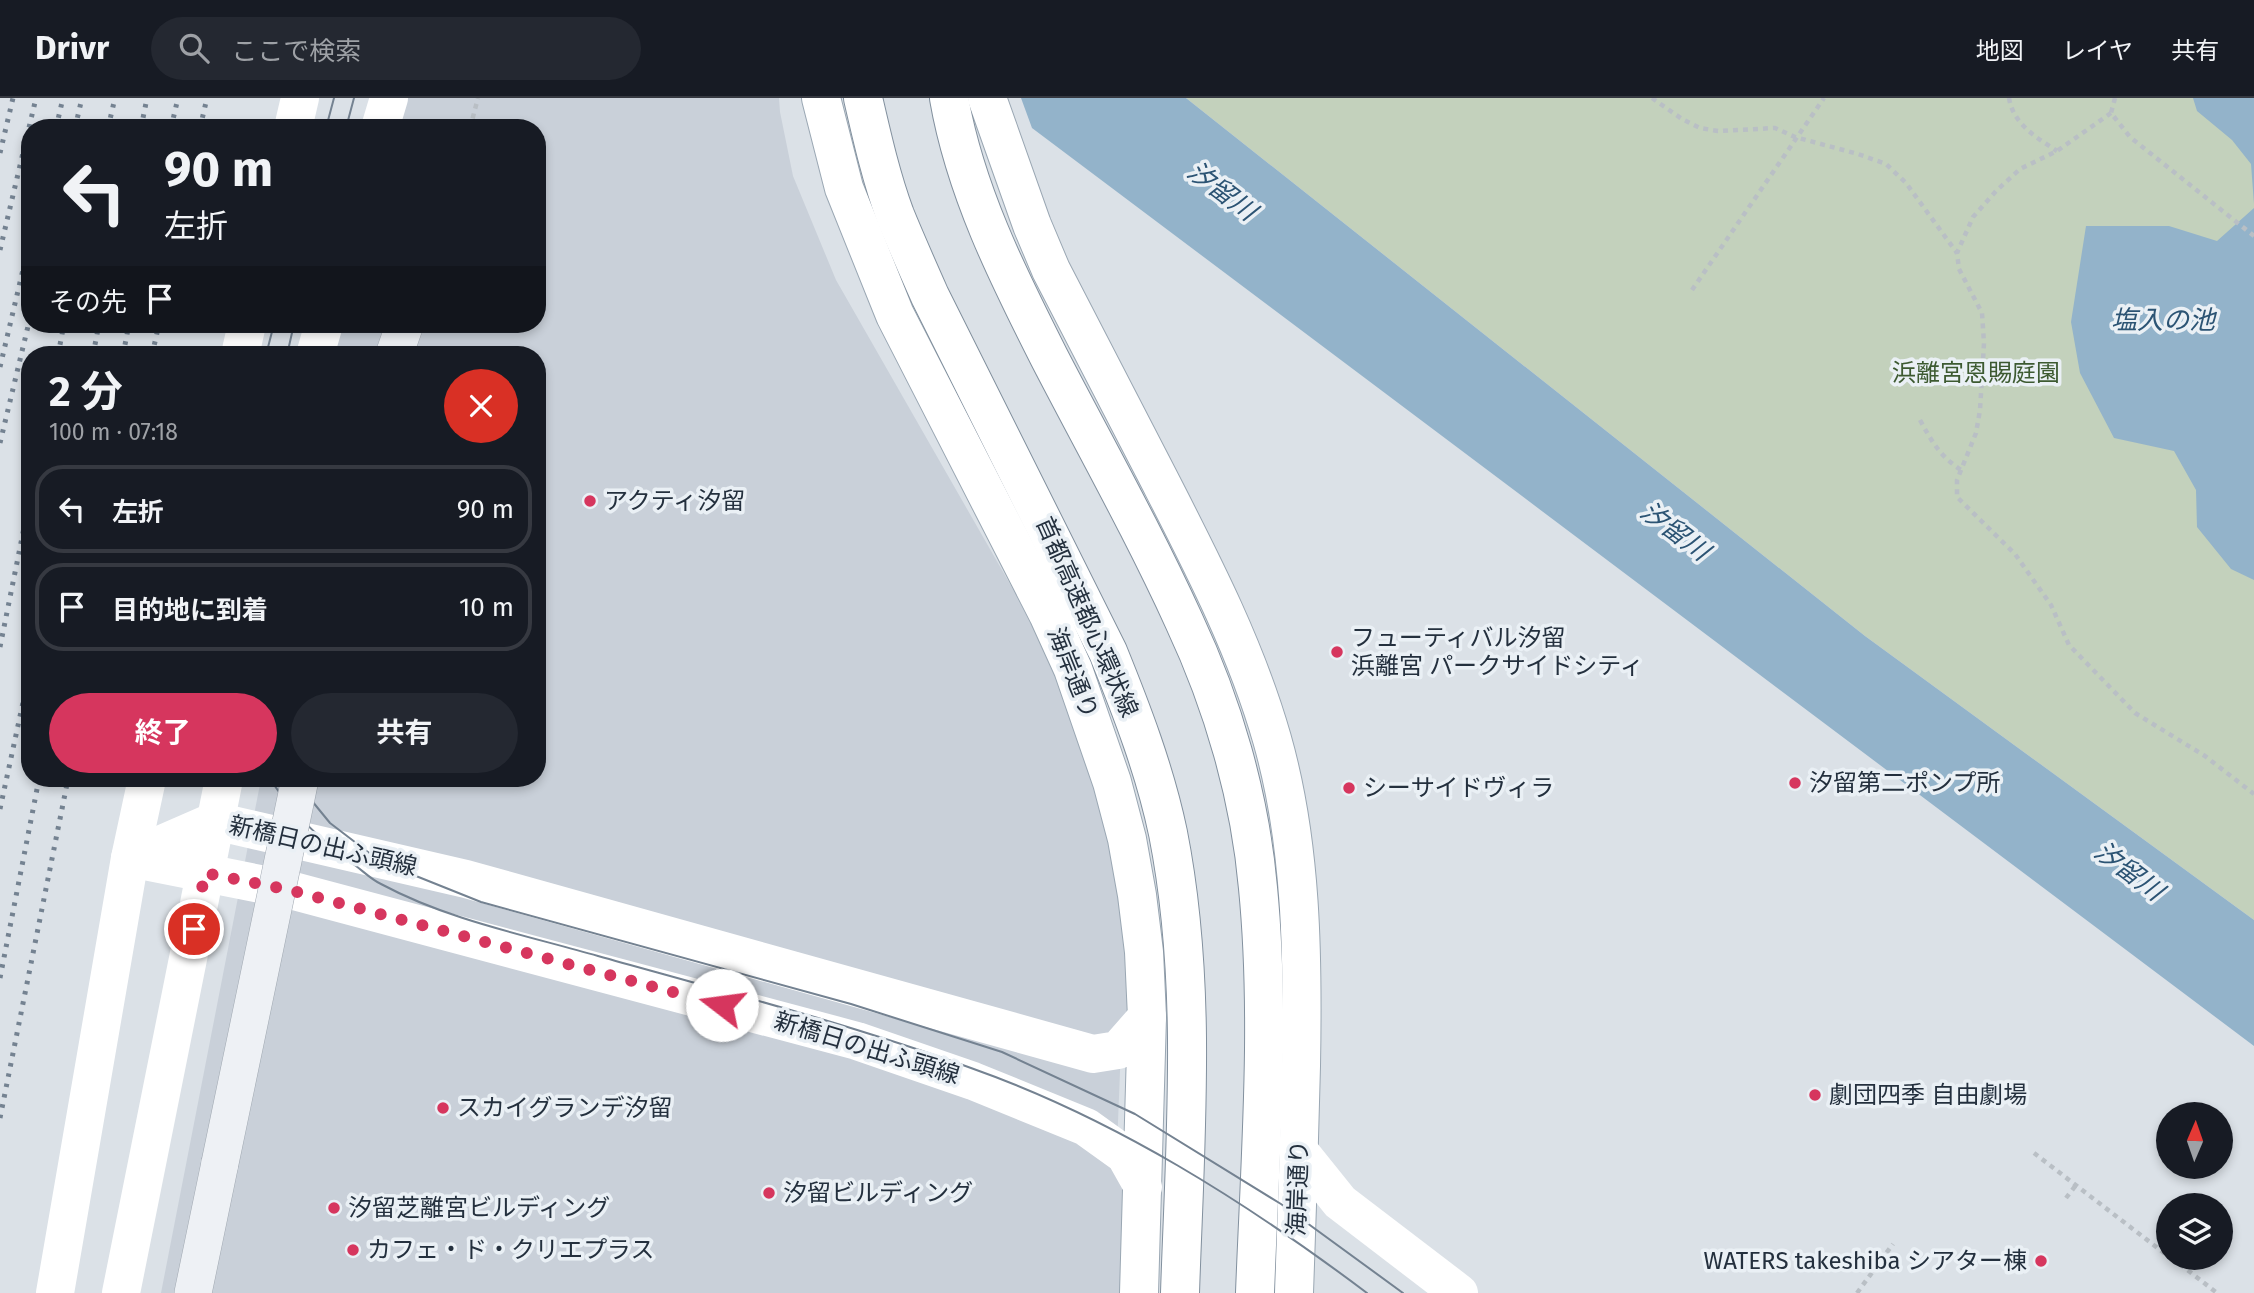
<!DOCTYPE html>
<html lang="ja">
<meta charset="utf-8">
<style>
:root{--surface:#171b24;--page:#242831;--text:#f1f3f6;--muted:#9ea1a6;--line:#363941;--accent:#d6365e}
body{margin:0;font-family:"Fira Sans","Noto Sans JP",sans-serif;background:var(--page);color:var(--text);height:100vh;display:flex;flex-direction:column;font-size:26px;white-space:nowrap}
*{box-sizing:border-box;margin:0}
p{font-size:23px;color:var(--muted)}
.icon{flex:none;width:38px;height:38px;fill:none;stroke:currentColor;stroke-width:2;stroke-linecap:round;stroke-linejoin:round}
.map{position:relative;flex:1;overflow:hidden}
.drawer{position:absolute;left:21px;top:248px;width:525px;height:441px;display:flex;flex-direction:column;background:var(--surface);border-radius:28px;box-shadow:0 4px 10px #0003}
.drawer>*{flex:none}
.guide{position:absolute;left:21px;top:21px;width:525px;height:214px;border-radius:28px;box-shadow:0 4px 10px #0003;background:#171b24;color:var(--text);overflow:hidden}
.needle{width:46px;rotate:2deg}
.fabs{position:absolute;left:2156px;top:1004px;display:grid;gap:14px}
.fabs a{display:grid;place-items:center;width:77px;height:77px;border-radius:50%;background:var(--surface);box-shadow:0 4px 10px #0003;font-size:35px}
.pin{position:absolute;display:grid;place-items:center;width:60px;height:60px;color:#fff;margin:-30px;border:4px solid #fff;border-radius:50%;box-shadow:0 2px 7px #0007}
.me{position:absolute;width:77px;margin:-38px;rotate:285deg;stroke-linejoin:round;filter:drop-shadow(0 0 5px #0008)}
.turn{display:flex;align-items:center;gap:24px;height:147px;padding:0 28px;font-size:32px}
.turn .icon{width:91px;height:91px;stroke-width:2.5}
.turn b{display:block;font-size:49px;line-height:60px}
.then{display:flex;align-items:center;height:66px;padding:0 28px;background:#0003;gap:14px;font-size:26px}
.round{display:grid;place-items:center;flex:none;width:74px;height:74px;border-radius:37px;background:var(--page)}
.summary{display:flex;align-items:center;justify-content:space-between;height:119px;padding:0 28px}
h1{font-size:42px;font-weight:700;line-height:52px}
.button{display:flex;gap:14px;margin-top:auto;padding:14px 28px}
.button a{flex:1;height:80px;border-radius:42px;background:var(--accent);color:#fff;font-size:28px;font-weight:700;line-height:80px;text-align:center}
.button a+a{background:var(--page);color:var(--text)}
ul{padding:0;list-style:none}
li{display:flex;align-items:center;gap:21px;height:88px;margin:0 14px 10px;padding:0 14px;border:4px solid var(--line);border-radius:28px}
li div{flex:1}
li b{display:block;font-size:26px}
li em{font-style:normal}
header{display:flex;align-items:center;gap:42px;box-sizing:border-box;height:98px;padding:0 35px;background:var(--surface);border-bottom:2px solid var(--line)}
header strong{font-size:33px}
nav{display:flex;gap:38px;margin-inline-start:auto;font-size:24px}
.search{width:490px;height:63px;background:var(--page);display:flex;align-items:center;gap:18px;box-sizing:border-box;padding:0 24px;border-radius:38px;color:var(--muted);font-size:26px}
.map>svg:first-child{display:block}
.built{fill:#c9d0d9}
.green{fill:#c3d1bc}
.water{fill:#93b3ca}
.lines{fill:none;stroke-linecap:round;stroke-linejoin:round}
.street-casing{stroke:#a0a8b1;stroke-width:38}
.primary-casing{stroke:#9aa7b3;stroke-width:40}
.highway-casing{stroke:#82909e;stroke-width:40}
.path{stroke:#b9bfc5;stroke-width:4.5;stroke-dasharray:5 5;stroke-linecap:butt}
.street{stroke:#eef1f5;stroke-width:37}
.secondary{stroke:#fff;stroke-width:38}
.primary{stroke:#fff;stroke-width:38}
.highway{stroke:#fff;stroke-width:38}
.tram{stroke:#748291;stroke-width:2}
.rail{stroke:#748291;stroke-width:5;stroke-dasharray:3.5 7;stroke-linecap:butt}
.street-bridge-casing{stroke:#a0a8b1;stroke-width:38;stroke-linecap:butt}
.street-bridge{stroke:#eef1f5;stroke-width:37}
.route{stroke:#d6365e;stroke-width:12;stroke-dasharray:0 21.6}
.poi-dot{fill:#d6365e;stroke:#eaf0f5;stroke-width:2.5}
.labels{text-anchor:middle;stroke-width:7;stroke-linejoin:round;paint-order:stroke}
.park-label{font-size:24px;fill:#3d5a31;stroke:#eaf0f5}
.poi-label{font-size:24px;fill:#24303e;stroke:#eaf0f5;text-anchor:start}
.street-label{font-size:24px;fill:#24303e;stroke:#eaf0f5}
.water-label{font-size:26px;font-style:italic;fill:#2c5474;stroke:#eaf0f5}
</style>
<header>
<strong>Drivr</strong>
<div class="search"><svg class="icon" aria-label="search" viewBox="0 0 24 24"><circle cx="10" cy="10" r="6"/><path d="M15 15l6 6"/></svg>ここで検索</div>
<nav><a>地図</a><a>レイヤ</a><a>共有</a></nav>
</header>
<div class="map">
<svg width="2254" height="1195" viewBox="0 0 2254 1195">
<rect width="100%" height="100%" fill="#dbe1e7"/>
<polygon class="built" points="405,0 779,0 780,14 793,78 836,182 1042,542 1105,701 1132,904 1122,923 1116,1074 1123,1082 1120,1195 161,1195 261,681 537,681 537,257 334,257 342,226 537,226 537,30 396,30"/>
<polygon class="green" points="1186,0 2254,0 2254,822 1865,538"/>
<g class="water">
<polygon points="1021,0 1186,0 1865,538 2254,822 2254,948 1032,30"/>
<polygon points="2193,0 2254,0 2254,106 2251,66 2232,42 2197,13"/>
<polygon points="2254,110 2254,482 2231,471 2197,429 2196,392 2174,353 2114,340 2080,275 2071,224 2086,128 2169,128 2217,143"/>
</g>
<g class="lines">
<defs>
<g id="street">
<polyline points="394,257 405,226"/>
<polyline points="193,1195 220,1065"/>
</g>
<g id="primary">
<polyline points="821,0 844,90 895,217 1048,516 1073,571 1112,684 1127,741 1137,797 1144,854 1147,919 1139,1195"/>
<path d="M 987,0 L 1032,127 L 1051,172 C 1087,243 1124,313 1160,383 C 1203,467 1246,550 1272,641 C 1302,746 1303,859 1301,968 C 1299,1044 1297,1119 1294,1195"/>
</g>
<g id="highway">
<path d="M 863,0 C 872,39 881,79 895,117 C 906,144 918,171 930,198 L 1108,554 C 1132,613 1155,673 1168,735 C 1198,887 1185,1042 1180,1195"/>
<path d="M 949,0 C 965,92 1007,176 1049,259 C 1094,346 1143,433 1184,523 C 1223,606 1250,699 1258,790 C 1271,923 1260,1062 1255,1195"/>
</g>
</defs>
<use href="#street" class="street-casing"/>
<use href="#primary" class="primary-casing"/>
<use href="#highway" class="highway-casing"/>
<g class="path">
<polyline points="1652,0 1682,21 1700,30 1718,33 1775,30 1795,39 1858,56 1886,66 1906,85 1957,155"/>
<path d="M 2009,0 C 2013,26 2037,40 2057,53"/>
<polyline points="2115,0 2111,15 2130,39 2254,138"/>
<polyline points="2111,15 2057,53 2020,71 1996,93 1973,119 1957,155 1959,171 1982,215 1984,245 1980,312 1976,335 1957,382 1957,399 2015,456 2051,507 2069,547 2135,615 2205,658 2254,696"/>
<polyline points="470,30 478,0"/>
<polyline points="1692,192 1824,0"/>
<path d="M 1920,322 C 1932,344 1940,358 1961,372"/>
<polyline points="2034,1055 2168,1158"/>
<polyline points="2066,1100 2076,1087"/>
<polyline points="2172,1160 2217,1195"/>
<polyline points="1857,1195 1893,1146"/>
</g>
<use href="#street" class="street"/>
<g class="secondary">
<polyline points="293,30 300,0"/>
<polyline points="380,30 389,0"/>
<polyline points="240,257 247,226"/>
<polyline points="315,257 324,226"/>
<polyline points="147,681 130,760 290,792 857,943 973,983 1086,1029 1125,1057 1143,1089"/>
<polyline points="1299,1053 1340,1104 1459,1195"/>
<polyline points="55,1195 130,760 215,723 466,781 1093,956 1118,952 1147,919"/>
<polyline points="121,1195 224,681"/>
</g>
<use href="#primary" class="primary"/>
<use href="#highway" class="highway"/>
<g class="tram">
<polyline points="326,30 334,0"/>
<polyline points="346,30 354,0"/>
<polyline points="266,257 274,226"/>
<polyline points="287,257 294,226"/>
<path d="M 270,681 C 293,716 322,744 356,768 C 364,774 372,782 381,786 C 448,822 525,837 598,858 C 723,893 849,926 971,970 C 1115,1021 1246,1104 1367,1195"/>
<polyline points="294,681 330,725 381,764 481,804 851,906 1002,954 1135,1016 1281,1106 1403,1195"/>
</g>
<g class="rail">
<polyline points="56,30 63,0"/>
<polyline points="75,30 82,0"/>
<polyline points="108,30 115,0"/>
<polyline points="141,30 147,0"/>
<polyline points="171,30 178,0"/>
<polyline points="200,30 207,0"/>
<polyline points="0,55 13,0"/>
<polyline points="0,152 36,0"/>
<polyline points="58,257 64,226"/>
<polyline points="93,257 99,226"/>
<polyline points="123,257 129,226"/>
<polyline points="152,257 159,226"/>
<polyline points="0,269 30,142"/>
<polyline points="0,345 30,220"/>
<polyline points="0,549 30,400"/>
<polyline points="0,711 30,572"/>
<polyline points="0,880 39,681"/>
<polyline points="0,1020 68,681"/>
</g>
<defs>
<polyline id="street-bridge" points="220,1065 300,681"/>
</defs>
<use href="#street-bridge" class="street-bridge-casing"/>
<use href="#street-bridge" class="street-bridge"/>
</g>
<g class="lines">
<polyline class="route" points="194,831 205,775 290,792 722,907"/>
</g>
<g class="poi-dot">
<circle cx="590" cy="403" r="7"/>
<circle cx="1337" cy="554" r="7"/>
<circle cx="1795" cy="685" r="7"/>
<circle cx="1349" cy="690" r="7"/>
<circle cx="1815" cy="997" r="7"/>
<circle cx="443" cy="1010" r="7"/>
<circle cx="769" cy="1095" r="7"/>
<circle cx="334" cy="1110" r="7"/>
<circle cx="353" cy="1152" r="7"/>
<circle cx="2041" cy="1163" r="7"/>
</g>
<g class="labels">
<g class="park-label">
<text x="1976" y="283">浜離宮恩賜庭園</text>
</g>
<g class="poi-label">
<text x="604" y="411">アクティ汐留</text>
<text x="1351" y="548">フューティバル汐留<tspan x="1351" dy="28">浜離宮 パークサイドシティ</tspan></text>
<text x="1809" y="693">汐留第二ポンプ所</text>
<text x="1363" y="698">シーサイドヴィラ</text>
<text x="1829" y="1005">劇団四季 自由劇場</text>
<text x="457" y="1018">スカイグランデ汐留</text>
<text x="783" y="1103">汐留ビルディング</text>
<text x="348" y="1118">汐留芝離宮ビルディング</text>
<text x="367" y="1160">カフェ・ド・クリエプラス</text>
<text x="2027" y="1171" text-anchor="end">WATERS takeshiba シアター棟</text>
</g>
<g class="street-label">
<text transform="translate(1087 519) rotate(66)" y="8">首都高速都心環状線</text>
<text transform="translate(1073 575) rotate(68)" y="8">海岸通り</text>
<text transform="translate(323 748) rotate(13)" y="8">新橋日の出ふ頭線</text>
<text transform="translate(867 950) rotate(17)" y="8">新橋日の出ふ頭線</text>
<text transform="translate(1298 1090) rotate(-88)" y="8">海岸通り</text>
</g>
<g class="water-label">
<text transform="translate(1222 93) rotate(37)" y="9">汐留川</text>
<text x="2163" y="231">塩入の池</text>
<text transform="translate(1675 433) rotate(37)" y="9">汐留川</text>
<text transform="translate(2129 773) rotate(37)" y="9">汐留川</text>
</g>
</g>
</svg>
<div class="fabs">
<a><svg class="needle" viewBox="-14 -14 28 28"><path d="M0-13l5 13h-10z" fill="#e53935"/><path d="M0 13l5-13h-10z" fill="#9ea1a6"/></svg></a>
<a><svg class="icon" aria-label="layers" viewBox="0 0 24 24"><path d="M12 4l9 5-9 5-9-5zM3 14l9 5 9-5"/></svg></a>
</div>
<div class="pin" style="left:194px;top:831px;background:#d93025"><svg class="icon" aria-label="arrive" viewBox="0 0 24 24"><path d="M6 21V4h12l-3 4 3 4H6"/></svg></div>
<svg class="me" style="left:722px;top:907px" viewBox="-20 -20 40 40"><circle r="19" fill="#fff"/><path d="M0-13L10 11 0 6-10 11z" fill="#d6365e"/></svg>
<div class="guide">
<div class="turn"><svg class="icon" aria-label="left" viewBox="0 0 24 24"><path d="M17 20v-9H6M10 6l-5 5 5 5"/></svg><div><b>90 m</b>左折</div></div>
<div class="then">その先<svg class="icon" aria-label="arrive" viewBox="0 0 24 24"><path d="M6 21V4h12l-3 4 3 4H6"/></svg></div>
</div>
<section class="drawer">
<div class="summary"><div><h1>2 分</h1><p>100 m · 07:18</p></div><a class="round" style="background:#d93025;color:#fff"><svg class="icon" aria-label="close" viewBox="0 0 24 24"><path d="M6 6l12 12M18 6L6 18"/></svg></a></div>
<ul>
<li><svg class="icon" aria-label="left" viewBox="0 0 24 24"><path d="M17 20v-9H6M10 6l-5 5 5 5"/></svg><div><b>左折</b></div><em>90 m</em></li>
<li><svg class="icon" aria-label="arrive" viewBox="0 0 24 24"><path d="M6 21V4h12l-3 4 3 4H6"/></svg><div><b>目的地に到着</b></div><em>10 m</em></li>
</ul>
<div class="button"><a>終了</a><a>共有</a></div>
</section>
</div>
